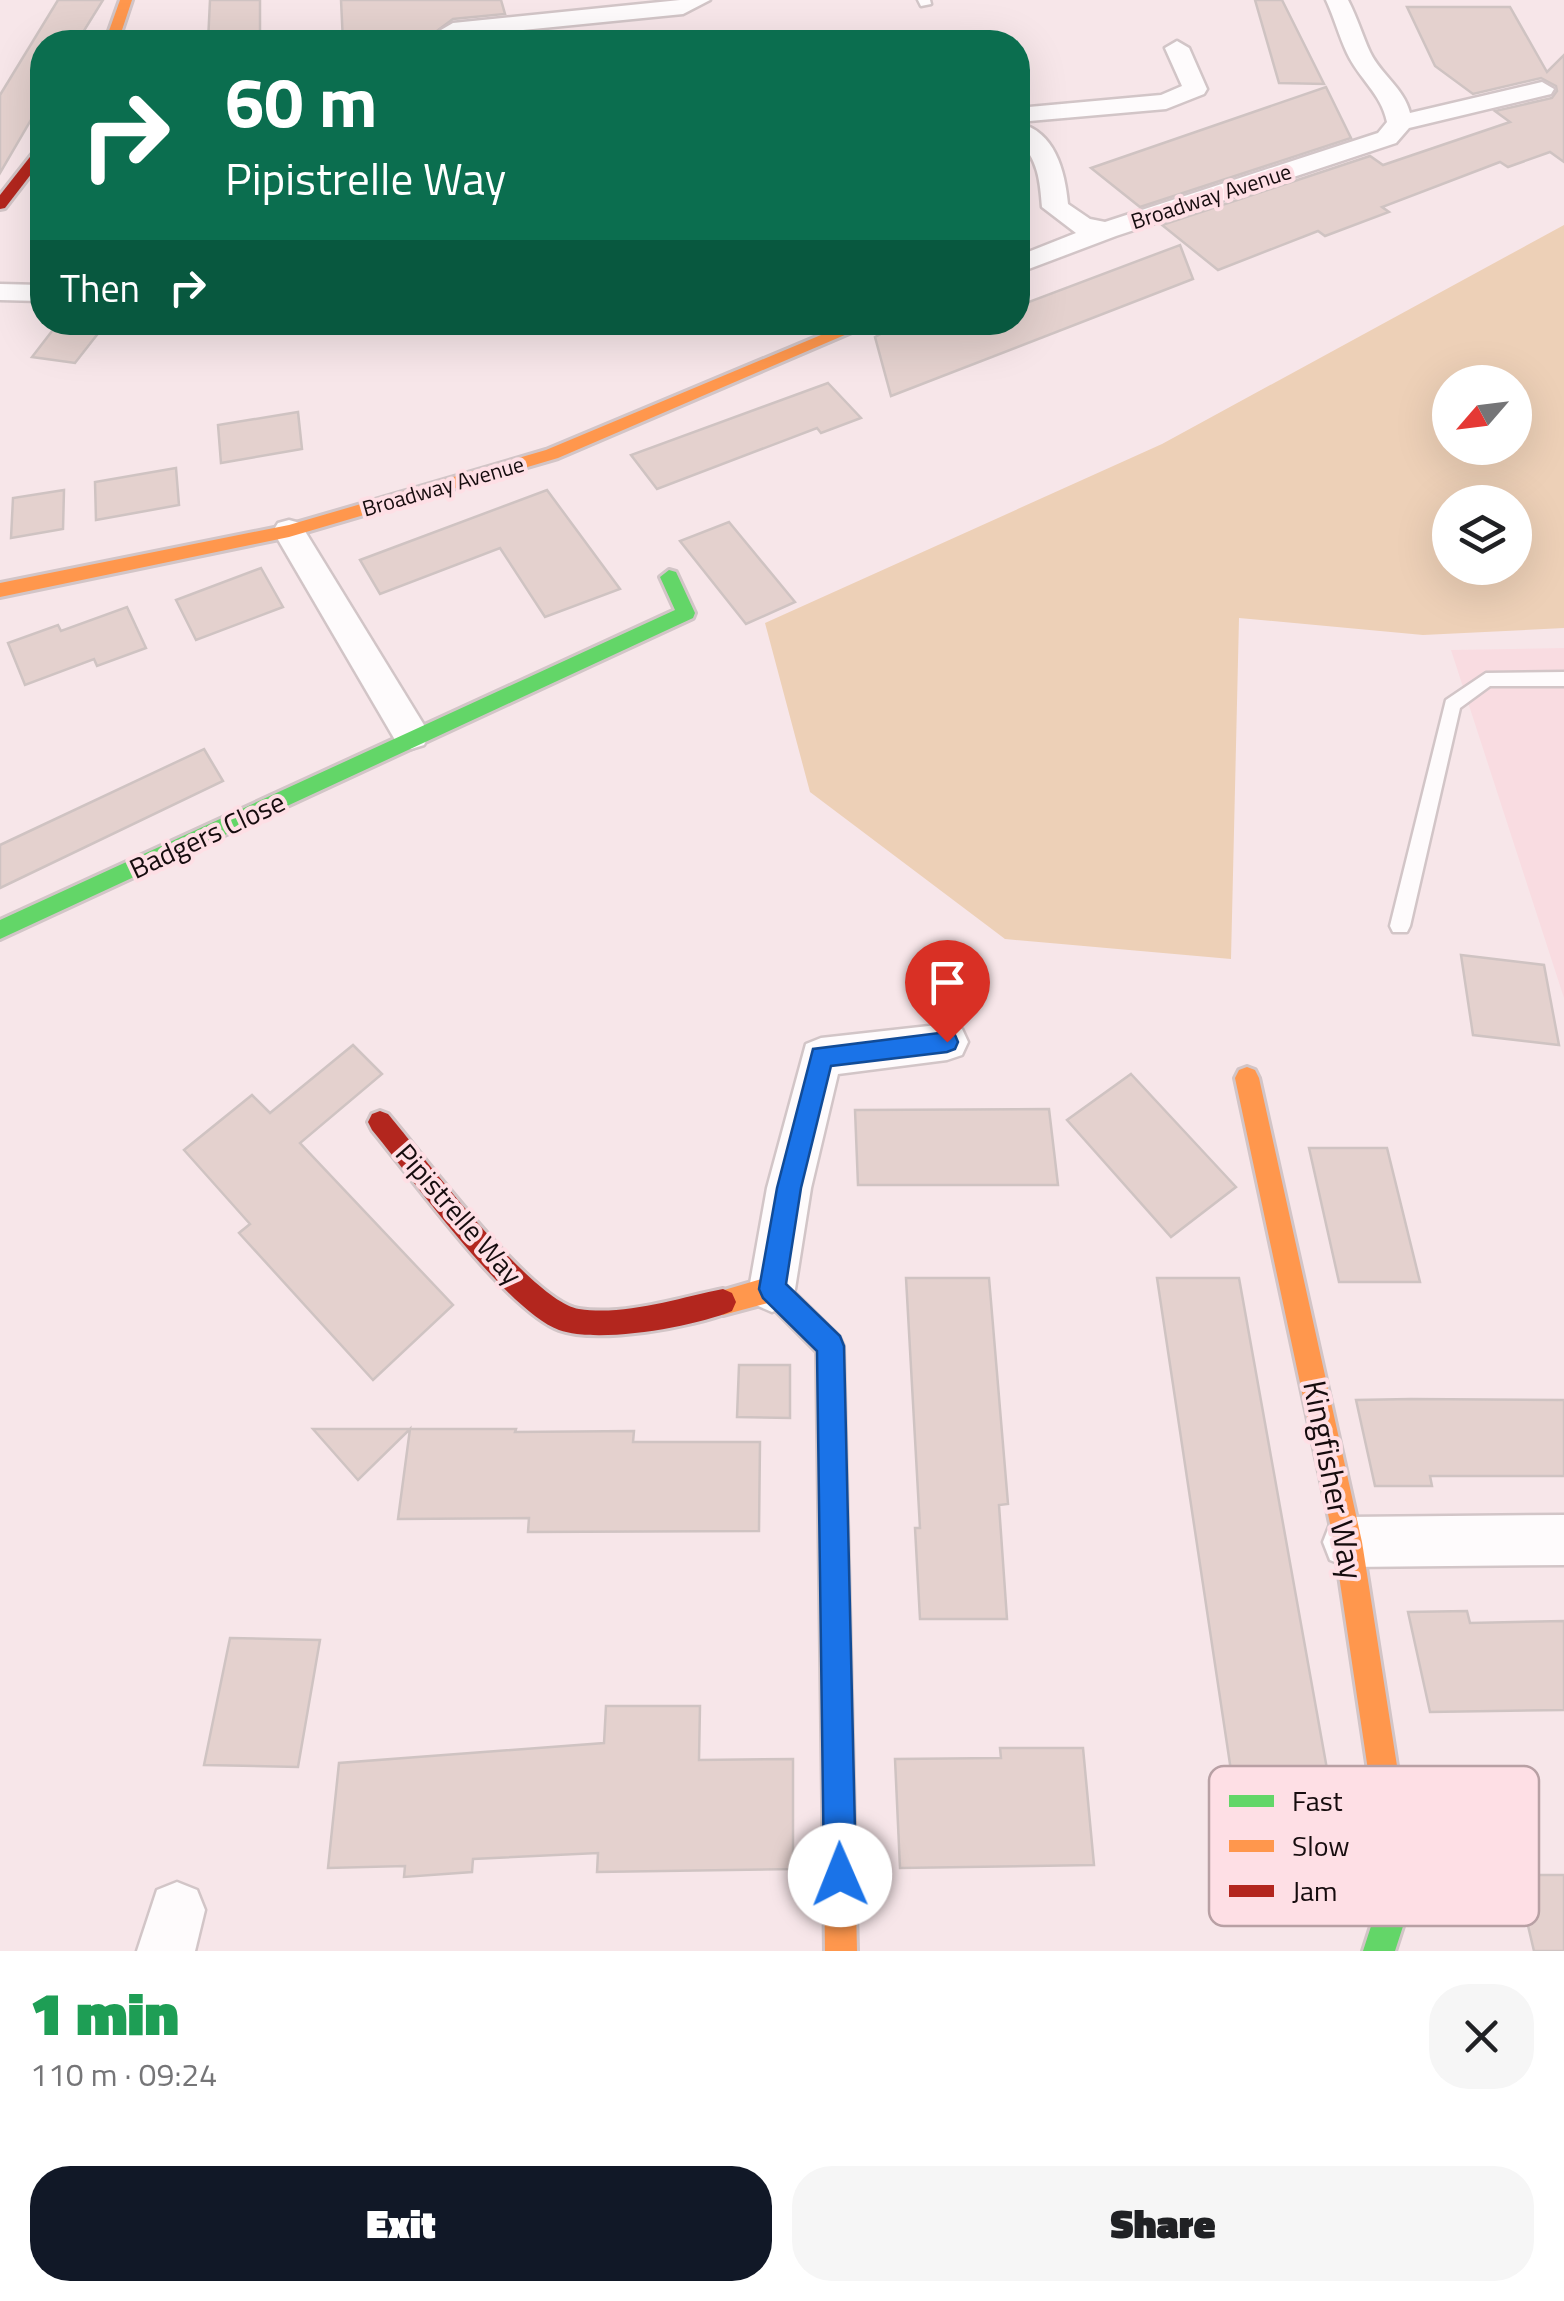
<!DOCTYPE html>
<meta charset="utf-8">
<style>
:root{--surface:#fff;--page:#f6f6f6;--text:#202124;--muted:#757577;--accent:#111827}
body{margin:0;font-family:"Titillium Web",sans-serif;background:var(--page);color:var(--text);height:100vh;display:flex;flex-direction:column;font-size:38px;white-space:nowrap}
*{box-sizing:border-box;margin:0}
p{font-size:32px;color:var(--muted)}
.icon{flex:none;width:55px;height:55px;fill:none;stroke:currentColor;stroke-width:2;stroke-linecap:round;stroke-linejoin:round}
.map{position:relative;height:1951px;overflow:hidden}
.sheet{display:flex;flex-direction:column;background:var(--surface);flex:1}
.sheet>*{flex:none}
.hud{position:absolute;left:30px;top:30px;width:1000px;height:305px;border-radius:40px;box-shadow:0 10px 40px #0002;background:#0b6e4f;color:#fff;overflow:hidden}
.needle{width:65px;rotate:242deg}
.tools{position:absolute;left:1432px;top:365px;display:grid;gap:20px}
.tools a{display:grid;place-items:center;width:100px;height:100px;border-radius:50%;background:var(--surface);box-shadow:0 10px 40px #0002;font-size:50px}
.pin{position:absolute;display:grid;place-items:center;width:85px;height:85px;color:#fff;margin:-102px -42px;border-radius:50% 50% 50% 0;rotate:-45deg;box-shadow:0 0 10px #0007}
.pin .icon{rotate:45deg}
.me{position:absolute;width:110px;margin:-55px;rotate:359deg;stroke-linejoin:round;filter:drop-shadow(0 0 8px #0008)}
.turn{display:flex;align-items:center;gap:35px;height:210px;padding:0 30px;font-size:45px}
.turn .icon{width:130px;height:130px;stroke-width:2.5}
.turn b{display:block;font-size:70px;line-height:85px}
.then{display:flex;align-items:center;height:95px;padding:0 30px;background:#0003;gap:20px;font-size:38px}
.round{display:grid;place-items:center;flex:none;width:105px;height:105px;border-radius:40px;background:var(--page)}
.summary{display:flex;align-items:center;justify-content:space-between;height:170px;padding:0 30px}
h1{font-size:60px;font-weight:800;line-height:75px;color:#1e9e55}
.cta{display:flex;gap:20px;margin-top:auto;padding:20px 30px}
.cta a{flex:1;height:115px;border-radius:40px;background:var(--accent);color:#fff;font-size:40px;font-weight:800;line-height:115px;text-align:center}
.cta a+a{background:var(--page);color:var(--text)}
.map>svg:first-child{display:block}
.built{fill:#f9dce1}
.green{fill:#edd0b7;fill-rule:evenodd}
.building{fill:#e4d1ce;stroke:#cfc3c2;stroke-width:2.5}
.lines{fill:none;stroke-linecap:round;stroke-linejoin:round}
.lane-casing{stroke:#d2c5c7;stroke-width:5}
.street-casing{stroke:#d2c5c7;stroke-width:5}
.fast-casing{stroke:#d2c5c7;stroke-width:6}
.slow-casing{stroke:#d2c5c7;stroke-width:6}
.jam-casing{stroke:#d2c5c7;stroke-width:6}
.lane{fill:#fefbfc;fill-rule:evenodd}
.street{fill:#fefbfc;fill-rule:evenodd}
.fast{fill:#63d668;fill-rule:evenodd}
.slow{fill:#ff974d;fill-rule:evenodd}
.jam{fill:#b3261e;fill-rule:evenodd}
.route{fill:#1a73e8;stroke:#114b97;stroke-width:2.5}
.labels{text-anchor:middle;stroke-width:8;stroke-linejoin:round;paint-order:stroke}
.far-street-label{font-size:22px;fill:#160c0e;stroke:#fedfe5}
.street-label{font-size:28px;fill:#160c0e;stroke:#fedfe5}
.near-street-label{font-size:32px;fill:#160c0e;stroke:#fedfe5}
.key{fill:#fedfe5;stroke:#b8a0a4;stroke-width:2.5}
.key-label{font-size:28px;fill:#160c0e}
</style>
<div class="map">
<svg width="1564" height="1951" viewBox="0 0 1564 1951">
<rect width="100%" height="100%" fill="#f7e6e9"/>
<polygon class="built" points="1564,648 1564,998 1451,650"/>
<path class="green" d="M 1564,225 L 1564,628 L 1423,635 L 1239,618 L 1231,959 L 1005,939 L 810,792 L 765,623 L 1162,444 ZM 1450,382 L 1515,382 L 1515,448 L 1450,448 ZM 1450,502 L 1515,502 L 1515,568 L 1450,568 Z"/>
<g class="building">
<polygon points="58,0 103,0 77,42 42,42 42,101 0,173 0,95"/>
<polygon points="210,0 260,0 260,38 208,42"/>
<polygon points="341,0 501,0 505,14 453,19 437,31 453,41 512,35 515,42 343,42"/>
<polygon points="1255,0 1282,0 1324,84 1279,83"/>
<polygon points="1407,7 1510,7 1547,72 1564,55 1564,162 1550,152 1508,167 1500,162 1382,207 1389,212 1325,236 1318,231 1218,270 1162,225 1370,156 1383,165 1510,122 1495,111 1552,98 1557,91 1556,86 1541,78 1473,94 1435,66"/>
<polygon points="1326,87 1351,138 1140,207 1091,168"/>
<polygon points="1180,245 1193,279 891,396 875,337 884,332 889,322 1018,322 1018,306"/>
<polygon points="59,322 107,322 75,363 32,357"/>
<polygon points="828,383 861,418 821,433 817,428 657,489 631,455"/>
<polygon points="298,412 302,449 221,463 218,425"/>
<polygon points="176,468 179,505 96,520 95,482"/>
<polygon points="64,490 63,529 11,538 13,498"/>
<polygon points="547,490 620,589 545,617 500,548 380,594 360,560"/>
<polygon points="729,522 795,602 746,624 680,541"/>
<polygon points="261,568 283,607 196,640 176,600"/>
<polygon points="127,607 146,648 97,666 94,659 25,685 8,643 58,625 61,631"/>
<polygon points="204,749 223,781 0,888 0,845"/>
<polygon points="1461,955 1544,965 1559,1045 1473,1035"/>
<polygon points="353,1045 382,1074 300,1143 453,1305 373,1380 239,1233 250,1224 184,1150 252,1095 270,1113"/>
<polygon points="1131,1074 1236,1187 1171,1237 1067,1120"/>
<polygon points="1049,1109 1058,1185 858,1185 855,1110"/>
<polygon points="1309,1148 1387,1148 1420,1282 1339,1282"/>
<polygon points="906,1278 989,1278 1008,1504 999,1505 1007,1619 920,1619 915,1528 920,1528"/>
<polygon points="1157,1278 1239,1278 1344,1864 1245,1864"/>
<polygon points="739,1365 790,1365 790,1418 737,1417"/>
<polygon points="1411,1399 1564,1400 1564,1476 1430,1476 1432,1486 1375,1486 1356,1400"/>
<polygon points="313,1429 516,1429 515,1432 634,1431 633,1442 760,1442 759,1531 528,1532 529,1518 398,1519 410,1429 358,1480"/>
<polygon points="1467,1611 1470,1623 1564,1621 1564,1710 1430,1712 1408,1612"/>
<polygon points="230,1638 320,1640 298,1767 204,1765"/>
<polygon points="606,1706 700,1706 699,1760 793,1759 793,1869 597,1872 598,1853 473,1859 472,1872 404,1877 405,1866 328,1868 339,1763 604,1743"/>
<polygon points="1000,1748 1083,1748 1094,1865 900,1868 895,1759 1001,1758"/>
<polygon points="1516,1875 1564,1875 1564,1951 1534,1951"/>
</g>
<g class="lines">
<defs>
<g id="lane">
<polygon points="918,0 930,0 931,4 921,6"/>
<polygon points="1564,672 1564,686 1490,686 1460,708 1410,926 1407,932 1393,932 1390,926 1446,700 1486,673"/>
</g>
<g id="street">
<polygon points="680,0 710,0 683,14 453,37 441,30 453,23"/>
<path d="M 1326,0 L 1348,0 C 1357,17 1363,37 1370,52 C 1381,75 1404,88 1410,113 L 1542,82 L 1554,89 L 1551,94 L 1409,128 L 1396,143 L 1116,236 L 1018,273 L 1018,256 L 1076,233 L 1042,207 C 1040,181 1038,158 1018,141 L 1018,123 C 1055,131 1065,171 1068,204 L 1090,219 L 1105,222 L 1378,133 L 1387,122 C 1381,93 1359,79 1347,53 C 1339,36 1334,17 1326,0 Z"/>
<polygon points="1177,41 1189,48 1207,89 1204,94 1166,109 1018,122 1018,108 1161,95 1182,86 1165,48"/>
<polygon points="0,284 42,285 42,301 0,300"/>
<polygon points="289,520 300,523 424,725 429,735 424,745 411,749 398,745 273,531 278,523"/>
<polygon points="947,1024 962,1029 968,1042 962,1055 947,1060 838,1074 811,1188 795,1289 788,1305 772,1312 756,1305 749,1289 767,1188 806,1044 821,1038"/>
<polygon points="1564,1515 1564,1565 1348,1567 1330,1560 1323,1542 1330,1524 1348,1517"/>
<polygon points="177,1882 197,1890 205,1910 195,1951 137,1951 157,1890"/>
</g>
<g id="fast">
<polygon points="669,570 676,572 695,613 693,618 0,939 0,920 675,610 660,577"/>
<polygon points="1390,1802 1401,1806 1416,1886 1395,1951 1363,1951 1384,1886 1375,1817 1379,1806"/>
</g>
<g id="slow">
<polygon points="120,0 132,0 118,42 105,42"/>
<polygon points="852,322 875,322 558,458 289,537 0,597 0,583 289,525 546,450"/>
<polygon points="1247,1067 1255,1070 1259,1078 1362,1542 1405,1817 1401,1828 1390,1832 1379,1828 1375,1817 1334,1542 1235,1078 1239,1070"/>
<polygon points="772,1276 781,1280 839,1337 843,1346 857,1951 825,1951 817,1352 768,1303 723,1315 714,1311 710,1302 714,1293"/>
</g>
<g id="jam">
<polygon points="42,147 42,160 5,208 0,209 0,195 37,148"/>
<path d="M 380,1111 L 388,1114 C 423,1155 532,1302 579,1309 C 625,1316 678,1298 723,1289 L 732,1293 L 736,1302 L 732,1311 C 694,1327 598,1344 559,1330 C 506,1310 412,1178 372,1130 L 368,1122 L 372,1114 Z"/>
</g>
</defs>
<use href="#lane" class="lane-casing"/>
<use href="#street" class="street-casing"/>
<use href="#fast" class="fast-casing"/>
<use href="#slow" class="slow-casing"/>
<use href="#jam" class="jam-casing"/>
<use href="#lane" class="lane"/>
<use href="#street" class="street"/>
<use href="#fast" class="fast"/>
<use href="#slow" class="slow"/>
<use href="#jam" class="jam"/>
</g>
<polygon class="route" points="947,1032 955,1035 958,1042 955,1049 947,1052 831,1066 801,1188 786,1284 840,1336 844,1346 856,1875 851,1887 840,1891 829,1887 824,1875 817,1351 763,1298 759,1289 777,1188 813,1049"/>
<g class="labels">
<g class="far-street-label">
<text transform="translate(1211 196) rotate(-18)" y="8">Broadway Avenue</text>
<text transform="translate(443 486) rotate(-16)" y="8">Broadway Avenue</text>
</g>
<g class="street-label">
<text transform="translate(207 835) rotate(-25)" y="10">Badgers Close</text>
<text transform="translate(459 1214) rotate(49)" y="10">Pipistrelle Way</text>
</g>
<g class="near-street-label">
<text transform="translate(1333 1480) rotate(79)" y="11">Kingfisher Way</text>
</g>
</g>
<rect x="1209" y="1766" width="330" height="160" rx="15" class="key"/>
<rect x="1229" y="1795" width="45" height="12" fill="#63d668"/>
<rect x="1229" y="1840" width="45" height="12" fill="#ff974d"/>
<rect x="1229" y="1885" width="45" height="12" fill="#b3261e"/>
<g class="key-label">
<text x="1292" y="1811">Fast</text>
<text x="1292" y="1856">Slow</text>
<text x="1292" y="1901">Jam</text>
</g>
</svg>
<div class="tools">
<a><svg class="needle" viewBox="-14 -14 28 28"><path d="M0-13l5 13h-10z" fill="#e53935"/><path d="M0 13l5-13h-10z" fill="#757577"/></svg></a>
<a><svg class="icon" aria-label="layers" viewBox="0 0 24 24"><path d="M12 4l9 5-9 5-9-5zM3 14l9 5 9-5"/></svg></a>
</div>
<div class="pin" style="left:947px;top:1042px;background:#d93025"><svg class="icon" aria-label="arrive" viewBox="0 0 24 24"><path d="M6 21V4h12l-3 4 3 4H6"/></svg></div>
<svg class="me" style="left:840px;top:1875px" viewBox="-20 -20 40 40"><circle r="19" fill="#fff"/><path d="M0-13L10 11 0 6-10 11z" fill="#1a73e8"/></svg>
<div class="hud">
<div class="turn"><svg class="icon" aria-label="right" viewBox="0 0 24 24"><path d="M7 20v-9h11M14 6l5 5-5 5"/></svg><div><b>60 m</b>Pipistrelle Way</div></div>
<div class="then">Then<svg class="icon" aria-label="right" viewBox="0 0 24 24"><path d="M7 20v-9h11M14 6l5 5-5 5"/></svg></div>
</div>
</div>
<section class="sheet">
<div class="summary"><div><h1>1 min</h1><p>110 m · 09:24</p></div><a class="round"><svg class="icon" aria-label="close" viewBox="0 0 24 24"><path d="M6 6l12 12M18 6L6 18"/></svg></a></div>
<div class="cta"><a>Exit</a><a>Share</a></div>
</section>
